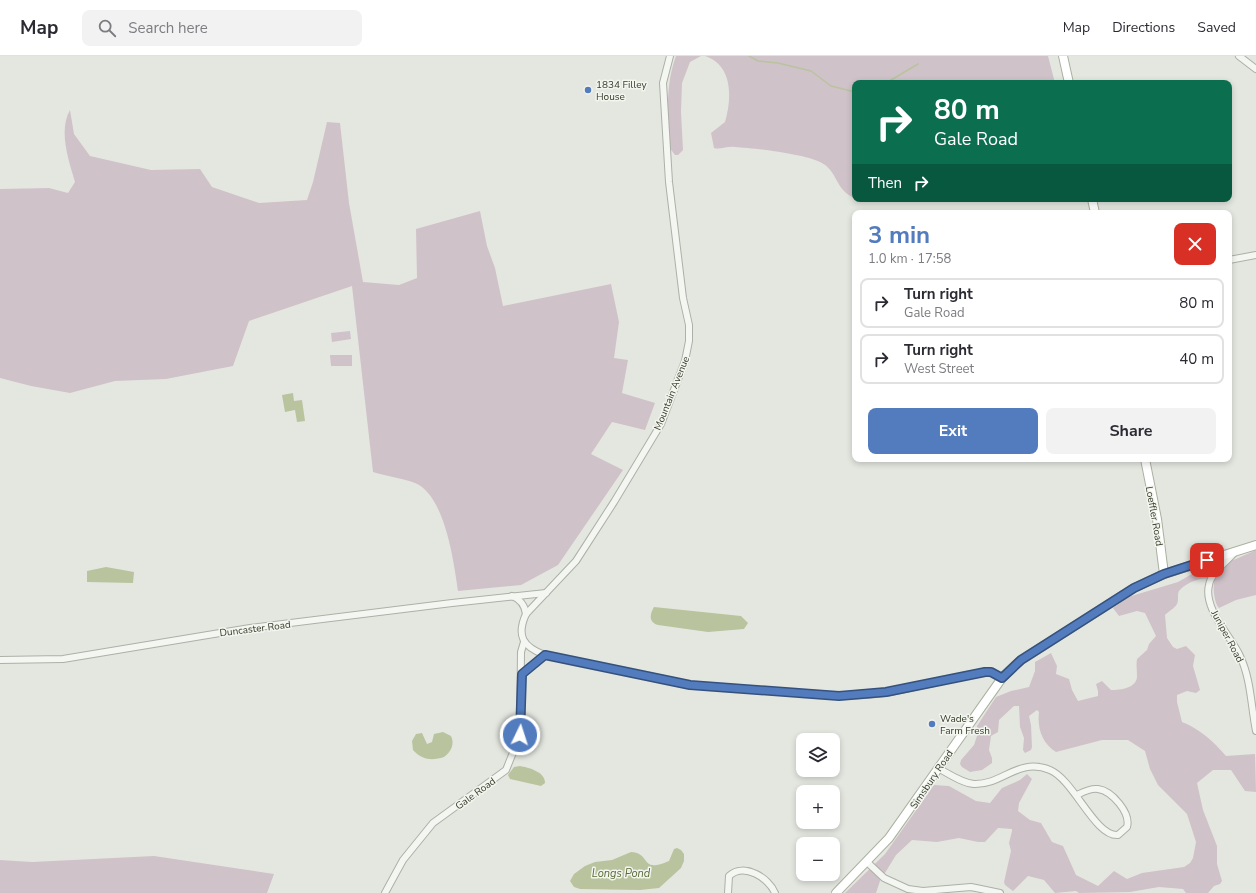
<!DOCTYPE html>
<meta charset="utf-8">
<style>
:root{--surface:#fff;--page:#f2f2f3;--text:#2b2b33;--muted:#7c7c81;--line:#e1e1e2;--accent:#527cbe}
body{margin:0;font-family:"Nunito Sans",sans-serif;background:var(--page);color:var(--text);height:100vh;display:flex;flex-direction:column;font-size:15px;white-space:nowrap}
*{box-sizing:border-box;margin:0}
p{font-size:13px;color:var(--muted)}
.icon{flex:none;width:22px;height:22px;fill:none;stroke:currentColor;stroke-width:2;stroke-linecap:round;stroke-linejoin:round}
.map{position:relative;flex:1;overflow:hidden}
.sheet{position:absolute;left:852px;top:154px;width:380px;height:252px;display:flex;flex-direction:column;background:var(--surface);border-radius:8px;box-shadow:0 2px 6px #0003}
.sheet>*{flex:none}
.hud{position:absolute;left:852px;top:24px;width:380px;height:122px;border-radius:8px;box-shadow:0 2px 6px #0003;background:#0b6e4f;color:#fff;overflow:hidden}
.buttons{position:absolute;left:796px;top:677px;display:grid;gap:8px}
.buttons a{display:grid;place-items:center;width:44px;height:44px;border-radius:8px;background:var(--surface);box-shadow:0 2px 6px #0003;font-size:20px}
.pin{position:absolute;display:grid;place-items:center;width:34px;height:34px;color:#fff;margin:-17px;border-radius:8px;box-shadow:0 2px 6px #0006}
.me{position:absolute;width:44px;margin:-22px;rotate:4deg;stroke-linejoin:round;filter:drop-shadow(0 0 3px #0008)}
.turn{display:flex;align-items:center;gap:14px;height:84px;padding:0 16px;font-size:18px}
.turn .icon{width:52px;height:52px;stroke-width:2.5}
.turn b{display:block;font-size:28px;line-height:34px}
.then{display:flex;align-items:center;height:38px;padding:0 16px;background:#0003;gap:8px;font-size:15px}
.round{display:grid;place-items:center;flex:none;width:42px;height:42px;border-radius:8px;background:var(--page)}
.summary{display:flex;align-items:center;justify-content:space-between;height:68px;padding:0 16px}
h1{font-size:24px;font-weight:700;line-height:30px;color:var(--accent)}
.action{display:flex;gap:8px;margin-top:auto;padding:8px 16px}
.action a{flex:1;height:46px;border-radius:8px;background:var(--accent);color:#fff;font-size:16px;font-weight:700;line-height:46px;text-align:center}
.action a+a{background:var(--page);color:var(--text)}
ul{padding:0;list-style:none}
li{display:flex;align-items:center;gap:12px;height:50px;margin:0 8px 6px;padding:0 8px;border:2px solid var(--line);border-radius:8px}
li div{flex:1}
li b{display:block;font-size:15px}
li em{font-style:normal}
header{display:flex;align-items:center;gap:24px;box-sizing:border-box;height:56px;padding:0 20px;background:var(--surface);border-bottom:1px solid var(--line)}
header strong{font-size:19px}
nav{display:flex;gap:22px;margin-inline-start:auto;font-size:14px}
.search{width:280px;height:36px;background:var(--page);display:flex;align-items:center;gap:10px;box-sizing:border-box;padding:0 14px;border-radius:8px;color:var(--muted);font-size:15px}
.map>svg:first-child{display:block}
.green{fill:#d0c2c9}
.water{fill:#b9c39e}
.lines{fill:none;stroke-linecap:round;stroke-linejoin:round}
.stream{stroke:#b9c39e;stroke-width:1.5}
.minor-casing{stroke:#acb0a6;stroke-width:8}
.major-casing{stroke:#abb1a0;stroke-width:10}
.minor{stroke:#f4f6f2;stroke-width:6}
.major{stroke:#fff;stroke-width:8}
.route-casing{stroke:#35517c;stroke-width:10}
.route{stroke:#527cbe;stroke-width:7}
.poi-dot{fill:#527cbe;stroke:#f3f5ef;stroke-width:1.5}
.labels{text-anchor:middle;stroke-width:3;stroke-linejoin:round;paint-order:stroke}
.poi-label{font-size:10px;fill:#353c2a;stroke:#f3f5ef;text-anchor:start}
.street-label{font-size:10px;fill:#353c2a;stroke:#f3f5ef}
.water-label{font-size:11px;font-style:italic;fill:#5b6b39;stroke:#f3f5ef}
</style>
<header>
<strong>Map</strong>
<div class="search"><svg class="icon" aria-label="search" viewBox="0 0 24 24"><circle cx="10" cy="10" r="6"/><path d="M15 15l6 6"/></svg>Search here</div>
<nav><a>Map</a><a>Directions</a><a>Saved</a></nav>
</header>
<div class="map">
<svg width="1256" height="837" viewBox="0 0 1256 837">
<rect width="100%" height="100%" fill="#e4e7e0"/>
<g class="green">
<path d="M 676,0 L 701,0 L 690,6 L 682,27 L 681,56 L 683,94 L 678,99 L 675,99 L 669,91 C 668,60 665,30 676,0 Z"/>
<path d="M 705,0 L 1048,0 L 1055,27 L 855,27 L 855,142 C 835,135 838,114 820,106 C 803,98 754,92 735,91 C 728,90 720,94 714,92 L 711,77 L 725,66 C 732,42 733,9 705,0 Z"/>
<path d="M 70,54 L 74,78 L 90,100 L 151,114 L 200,113 L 212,131 L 259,147 L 307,144 L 313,126 L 327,66 L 340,67 L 349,147 L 363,226 L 399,229 L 417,222 L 416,173 L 480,155 L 487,190 L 495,212 L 503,250 L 611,228 L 619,266 L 614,302 L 628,304 L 622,337 L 655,347 L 645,374 L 612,366 L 591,398 L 623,414 L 558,509 L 521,529 L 458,535 C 454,507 445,439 415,427 C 402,422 386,420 373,416 L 352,230 L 249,265 L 233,310 L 166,323 L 115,325 L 70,337 L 31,330 L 0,322 L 0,133 L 49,132 L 68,137 L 75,126 C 69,105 58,75 70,54 Z"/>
<polygon points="350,275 351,283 332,286 331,277"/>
<polygon points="330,299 352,299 352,310 331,310"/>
<path d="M 1256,494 L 1256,539 L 1236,544 L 1219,552 C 1214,547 1213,532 1214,525 C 1205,518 1185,527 1179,535 C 1177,539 1179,544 1177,548 C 1175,552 1169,555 1165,559 L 1167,582 L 1173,591 L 1177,593 L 1186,590 L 1195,599 L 1193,610 L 1200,634 L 1196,637 L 1187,635 L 1177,639 L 1177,646 L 1182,666 C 1200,673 1213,685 1226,700 L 1255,698 L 1256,736 L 1245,735 L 1231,714 L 1213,714 L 1197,727 L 1203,754 L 1217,790 L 1217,808 L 1222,825 L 1220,828 L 1214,830 L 1208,837 L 1186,837 L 1183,833 L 1159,831 L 1130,836 L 1079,837 L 1076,835 L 1055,837 L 1044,824 L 1028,820 L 1013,835 L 1005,829 L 1004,826 L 1011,795 L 1009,787 L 1012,775 L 1012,773 L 998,772 L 985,786 L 978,786 L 959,782 L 937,786 L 912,784 L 896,799 L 880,825 L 876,837 L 845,837 L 885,798 L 934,729 L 949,730 L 976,745 L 990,747 L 1002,732 L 1020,724 L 1027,718 L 1032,723 L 1019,747 L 1018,755 L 1030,764 L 1041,767 L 1052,786 L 1063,790 L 1076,819 L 1098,830 L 1114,815 L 1127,823 L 1142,817 L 1184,811 L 1190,807 L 1193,802 L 1196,786 L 1187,758 L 1158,729 L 1150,713 L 1145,695 L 1128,684 L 1102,684 L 1056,696 C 1042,687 1037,672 1039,656 L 1037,654 L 1029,660 L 1031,669 L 1032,691 L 1031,694 L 1025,697 L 1023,694 L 1024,682 L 1020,671 L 1019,650 L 1014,650 L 999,664 L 998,676 L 991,680 L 989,694 L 992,702 L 992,707 L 982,714 L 970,716 L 962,711 L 960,708 L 961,704 L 974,689 L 977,680 L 977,670 L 996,641 L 1011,635 L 1029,631 L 1035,615 L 1035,606 L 1051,597 L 1057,610 L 1056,618 L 1069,623 L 1072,634 L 1078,645 L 1098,640 L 1098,635 L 1096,628 L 1102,625 L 1111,634 C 1121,634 1137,632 1137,620 C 1137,614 1136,609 1137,603 L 1147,594 L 1149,588 L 1156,580 L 1145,557 L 1137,555 L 1119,560 L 1113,552 L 1128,541 L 1178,526 L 1192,518 L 1236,503 Z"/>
<polygon points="154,800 274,818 267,837 0,837 0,804 32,806"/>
</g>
<g class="water">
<polygon points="293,337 294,345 302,344 305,365 297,366 295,354 285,356 282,339"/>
<polygon points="106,511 134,516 133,527 87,526 87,515"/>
<path d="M 654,551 L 741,560 L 748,567 L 744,573 L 708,576 L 658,569 C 648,566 650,558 654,551 Z"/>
<path d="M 443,676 L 451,680 C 455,688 451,696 444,701 C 432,705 422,704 413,694 L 412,685 L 416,678 L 422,677 L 427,688 L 432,686 L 434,678 Z"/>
<path d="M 520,710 C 530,712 545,716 545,727 L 541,730 L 510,723 L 508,719 L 514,711 Z"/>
<path d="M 677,792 L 681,794 L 684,798 L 684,805 L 681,812 L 659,832 L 640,834 L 580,833 L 574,831 L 570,825 L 574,818 L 585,810 L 595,806 L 612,804 L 631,796 C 652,797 639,818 669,805 L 674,793 Z"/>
</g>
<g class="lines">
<g class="stream">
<polyline points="749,0 758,5 778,7 811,15 831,30 855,36"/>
<polyline points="886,27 918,8"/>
</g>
<defs>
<g id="minor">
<path d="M 670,0 L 663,27 L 669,126 L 683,242 L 689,269 L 689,285 L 685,305 L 661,368 L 614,446 L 576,505 L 526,558 C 516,580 523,591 545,599 L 690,629 L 839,640 L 866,639 L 886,637 L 985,616 L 991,616 L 1002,622"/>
<polyline points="1239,0 1256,13"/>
<polyline points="1229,204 1256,199"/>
<path d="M 1235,496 C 1227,506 1211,516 1209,529 C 1203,553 1231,580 1240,600 C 1251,623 1251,650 1256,675"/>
<path d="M 512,540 C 520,543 525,550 526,558"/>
<polyline points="0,604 63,603 250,572 452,547 546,537"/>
<polyline points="522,618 545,599"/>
<path d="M 938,712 C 949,718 962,727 974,728 C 1003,729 1018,701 1050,714 C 1074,724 1095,781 1118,779 L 1127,771 C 1131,757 1112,735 1098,733 C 1090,732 1083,736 1077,739"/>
<polyline points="867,806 884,822 908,833 923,835 971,831 1000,837"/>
<polyline points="385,837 403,804 433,767 506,714 520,679 521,596 524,586"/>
<path d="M 728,837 L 729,820 C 744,806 769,822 775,837"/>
</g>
<g id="major">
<polyline points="1063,0 1069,27"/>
<polyline points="1092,143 1095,157"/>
<polyline points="1145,403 1157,463 1164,518"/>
<polyline points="836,837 889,782 1002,622 1021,604 1134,532 1164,518 1256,489"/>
</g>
</defs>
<use href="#minor" class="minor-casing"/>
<use href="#major" class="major-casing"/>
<use href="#minor" class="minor"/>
<use href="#major" class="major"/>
</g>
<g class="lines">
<defs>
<polyline id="route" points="520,679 522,618 545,599 690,629 839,640 886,636 985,616 991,616 1002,622 1021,604 1134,532 1164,518 1207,504"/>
</defs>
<use href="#route" class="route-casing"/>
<use href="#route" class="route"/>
</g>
<g class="poi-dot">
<circle cx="588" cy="34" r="4"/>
<circle cx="932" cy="668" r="4"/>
</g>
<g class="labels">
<g class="poi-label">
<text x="596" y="32">1834 Filley<tspan x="596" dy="12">House</tspan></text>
<text x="940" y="666">Wade's<tspan x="940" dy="12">Farm Fresh</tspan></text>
</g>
<g class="street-label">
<text transform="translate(671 337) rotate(-68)" y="4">Mountain Avenue</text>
<text transform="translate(1155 460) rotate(80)" y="4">Loeffler Road</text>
<text transform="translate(255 572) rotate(-7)" y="4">Duncaster Road</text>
<text transform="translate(1228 580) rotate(62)" y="4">Juniper Road</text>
<text transform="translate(931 723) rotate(-56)" y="4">Simsbury Road</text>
<text transform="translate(475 737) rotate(-36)" y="4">Gale Road</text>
</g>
<g class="water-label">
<text x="621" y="821">Longs Pond</text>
</g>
</g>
</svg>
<div class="buttons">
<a><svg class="icon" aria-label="layers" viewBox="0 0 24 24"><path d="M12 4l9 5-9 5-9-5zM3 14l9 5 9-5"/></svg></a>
<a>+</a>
<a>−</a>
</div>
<div class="pin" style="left:1207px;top:504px;background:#d93025"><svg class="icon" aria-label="arrive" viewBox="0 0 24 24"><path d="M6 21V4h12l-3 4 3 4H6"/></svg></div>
<svg class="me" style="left:520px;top:679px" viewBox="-20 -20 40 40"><circle r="17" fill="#527cbe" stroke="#fff" stroke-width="3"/><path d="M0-11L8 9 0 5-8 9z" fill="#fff"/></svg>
<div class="hud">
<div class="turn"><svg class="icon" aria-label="right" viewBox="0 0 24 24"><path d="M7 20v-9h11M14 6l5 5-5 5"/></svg><div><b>80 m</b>Gale Road</div></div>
<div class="then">Then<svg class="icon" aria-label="right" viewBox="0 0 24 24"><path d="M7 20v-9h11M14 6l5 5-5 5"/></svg></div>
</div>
<section class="sheet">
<div class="summary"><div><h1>3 min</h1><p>1.0 km · 17:58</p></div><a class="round" style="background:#d93025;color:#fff"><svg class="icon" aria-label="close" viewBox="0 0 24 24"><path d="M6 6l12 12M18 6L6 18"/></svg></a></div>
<ul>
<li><svg class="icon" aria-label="right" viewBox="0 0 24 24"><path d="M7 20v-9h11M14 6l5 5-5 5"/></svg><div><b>Turn right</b><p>Gale Road</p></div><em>80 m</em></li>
<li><svg class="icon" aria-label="right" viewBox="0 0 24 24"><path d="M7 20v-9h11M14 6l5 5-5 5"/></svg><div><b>Turn right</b><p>West Street</p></div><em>40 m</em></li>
</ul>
<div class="action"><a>Exit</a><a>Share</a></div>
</section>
</div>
